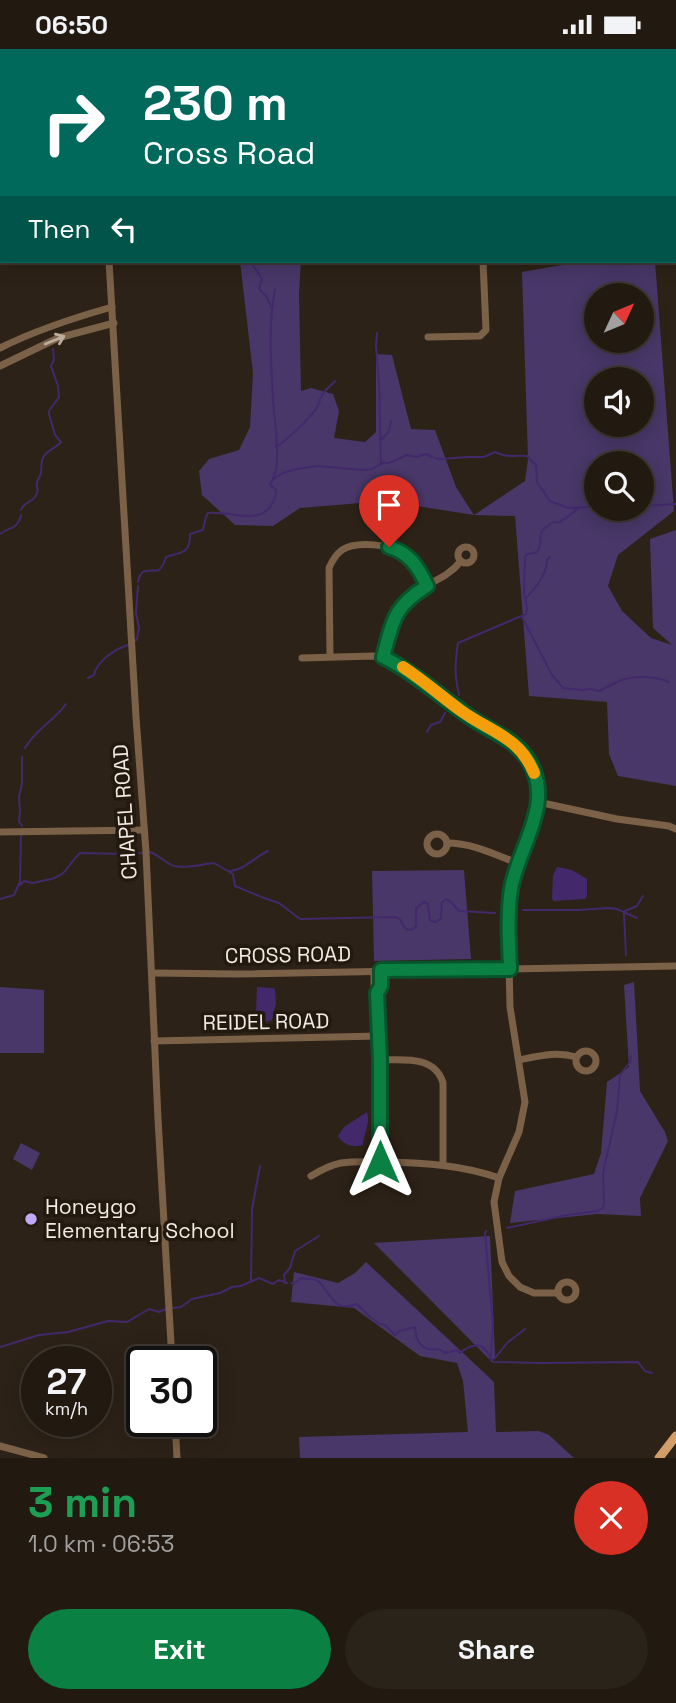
<!DOCTYPE html>
<meta charset="utf-8">
<style>
:root{--surface:#221a11;--page:#2a231a;--text:#f1f3f6;--muted:#a2a19f;--line:#3f3831;--accent:#0b8043}
body{margin:0;font-family:"Space Grotesk",sans-serif;background:var(--page);color:var(--text);height:100vh;display:flex;flex-direction:column;font-size:26px;white-space:nowrap}
*{box-sizing:border-box;margin:0}
p{font-size:23px;color:var(--muted)}
.icon{flex:none;width:38px;height:38px;fill:none;stroke:currentColor;stroke-width:2;stroke-linecap:round;stroke-linejoin:round}
.map{position:relative;height:1409px;overflow:hidden}
.details{display:flex;flex-direction:column;background:var(--surface);flex:1}
.details>*{flex:none}
.guide{position:absolute;left:0px;top:0px;width:677px;height:214px;box-shadow:0 4px 18px #0003,0 0 0 2px var(--line);background:#00695c;color:#fff;overflow:hidden}
.needle{width:46px;rotate:46deg}
.buttons{position:absolute;left:584px;top:234px;display:grid;gap:14px}
.buttons a{display:grid;place-items:center;width:70px;height:70px;border-radius:50%;background:var(--surface);box-shadow:0 4px 18px #0003,0 0 0 2px var(--line);font-size:35px}
.speed{position:absolute;left:21px;top:1297px;display:flex;gap:14px;font-size:35px;font-weight:700;text-align:center}
.speed>*{display:grid;place-content:center;width:91px;height:91px;border-radius:50%;background:var(--surface);box-shadow:0 4px 18px #0003,0 0 0 2px var(--line);line-height:1}
.speed small{font-size:18px;font-weight:400}
.speed .limit{border:4px solid #111;border-radius:10px;background:#fff;color:#111}
.pin{position:absolute;display:grid;place-items:center;width:60px;height:60px;color:#fff;margin:-72px -30px;border-radius:50% 50% 50% 0;rotate:-45deg;box-shadow:0 0 7px #0007}
.pin .icon{rotate:45deg}
.me{position:absolute;width:77px;margin:-38px;rotate:0deg;stroke-linejoin:round;filter:drop-shadow(0 0 5px #0008)}
.turn{display:flex;align-items:center;gap:24px;height:147px;padding:0 28px;font-size:32px}
.turn .icon{width:91px;height:91px;stroke-width:2.5}
.turn b{display:block;font-size:49px;line-height:60px}
.then{display:flex;align-items:center;height:66px;padding:0 28px;background:#0003;gap:14px;font-size:26px}
.round{display:grid;place-items:center;flex:none;width:74px;height:74px;border-radius:37px;background:var(--page)}
.overview{display:flex;align-items:center;justify-content:space-between;height:119px;padding:0 28px}
h1{font-size:42px;font-weight:700;line-height:52px;color:#1e9e55}
.cta{display:flex;gap:14px;margin-top:auto;padding:14px 28px}
.cta a{flex:1;height:80px;border-radius:42px;background:var(--accent);color:#fff;font-size:28px;font-weight:700;line-height:80px;text-align:center}
.cta a+a{background:var(--page);color:var(--text)}
.status{display:flex;justify-content:space-between;align-items:center;height:49px;padding:0 35px;background:var(--surface);direction:ltr}
.status svg{height:19px;fill:currentColor}
.map>svg:first-child{display:block}
.green{fill:#483768;fill-rule:evenodd}
.water{fill:#43296c}
.lines{fill:none;stroke-linecap:round;stroke-linejoin:round}
.stream{stroke:#43296c;stroke-width:2}
.minor{stroke:#7b6147;stroke-width:7}
.major{stroke:#d29d66;stroke-width:9}
.oneway{stroke:#bcad9d}
.route-casing{stroke:#07532c;stroke-width:18}
.route{stroke:#0b8043;stroke-width:12}
.slow{stroke:#f59e0b;stroke-width:12}
.poi-dot{fill:#c0a8f3;stroke:#23190e;stroke-width:2.5}
.labels{text-anchor:middle;stroke-width:7;stroke-linejoin:round;paint-order:stroke}
.street-label{font-size:21px;fill:#f2ebe3;stroke:#23190e}
.poi-label{font-size:21px;fill:#f2ebe3;stroke:#23190e;text-anchor:start}
</style>
<div class="status"><b>06:50</b><svg viewBox="0 0 49 12"><path d="M0 12V9h3v3zM5 12V6h3v6zM10 12V3h3v9zM15 12V0h3v12zM26 1h20v11H26zM47 4h2v5h-2z"/></svg></div>
<div class="map">
<svg width="676" height="1409" viewBox="0 0 676 1409">
<rect width="100%" height="100%" fill="#2d2217"/>
<g class="green">
<path d="M 240,212 L 301,212 L 299,244 L 301,342 L 311,339 L 333,345 L 339,362 L 334,389 L 365,393 L 376,383 L 376,305 L 392,306 L 411,380 L 435,381 L 456,438 L 474,466 L 525,432 L 528,410 L 522,223 L 574,214 L 576,212 L 655,212 L 674,462 L 618,506 L 608,537 L 622,562 L 651,589 L 672,596 L 653,579 L 650,490 L 676,481 L 676,737 L 618,727 L 609,705 L 607,653 L 529,647 L 515,467 L 474,466 L 385,452 L 300,459 L 273,477 L 235,476 L 202,446 L 199,422 L 209,410 L 239,401 L 250,378 L 253,324 ZM 597,247 L 642,247 L 642,292 L 597,292 ZM 597,331 L 642,331 L 642,376 L 597,376 ZM 597,415 L 642,415 L 642,460 L 597,460 Z"/>
<polygon points="464,821 471,910 374,912 372,822"/>
<polygon points="634,933 640,1042 665,1083 668,1092 640,1149 641,1167 597,1165 510,1174 515,1142 594,1125 601,1104 607,1033 629,1018 624,936"/>
<polygon points="0,938 44,941 44,1004 0,1004"/>
<polygon points="21,1094 40,1104 32,1121 13,1110"/>
<polygon points="490,1187 495,1309 489,1310 374,1194"/>
<polygon points="366,1213 494,1333 496,1383 539,1382 549,1386 574,1409 300,1409 299,1388 468,1383 463,1332 457,1314 420,1307 354,1259 291,1253 294,1223 338,1234 355,1224"/>
</g>
<g class="water">
<polygon points="557,818 572,821 587,830 587,847 585,850 554,852 552,850 553,826"/>
<polygon points="257,938 273,939 275,940 276,954 272,971 265,973 259,971 256,964"/>
<path d="M 367,1063 C 371,1075 363,1085 363,1096 C 354,1099 343,1096 338,1087 L 344,1078 Z"/>
</g>
<g class="lines">
<g class="stream">
<polyline points="250,212 262,230 259,240 266,247 271,258"/>
<polyline points="377,284 376,297 379,334 381,414"/>
<polyline points="381,391 389,382 391,372"/>
<path d="M 276,398 C 287,391 308,371 316,360 C 319,355 320,349 323,345 C 326,340 331,336 335,332"/>
<path d="M 435,409 L 440,410 L 468,408 L 484,408 L 495,403 C 506,409 515,406 527,407 L 536,416 L 537,433 L 550,452 L 568,459 L 591,458 L 597,459"/>
<polyline points="273,430 283,424 296,420 317,417 363,421 372,420 383,414 389,414 407,406 416,408 426,405 432,408"/>
<polyline points="642,457 676,455"/>
<polyline points="601,460 605,460"/>
<polyline points="609,460 621,462 623,460"/>
<path d="M 21,461 C 25,451 33,454 36,446 C 40,439 36,442 37,434 C 37,431 40,428 41,424 C 42,418 40,413 44,407 C 48,401 56,399 61,393 L 55,386 L 49,365 L 49,362 L 59,348 L 58,337 L 51,317 L 54,311 L 53,300"/>
<path d="M 0,485 C 10,477 17,482 21,466"/>
<path d="M 138,533 C 141,518 148,523 159,521 L 163,516 L 166,508 C 174,505 187,505 189,495 C 190,492 190,488 190,485 L 203,481 L 206,468 L 208,464 C 228,461 256,476 270,458 C 274,452 276,449 276,441 L 270,436 C 272,431 275,426 276,421 C 280,401 274,370 273,350 C 271,314 268,276 275,240"/>
<path d="M 526,549 C 535,539 547,526 547,511 L 550,508"/>
<path d="M 522,568 L 552,626 L 563,639 L 582,641 L 590,640 L 599,642 C 606,639 612,635 619,632 C 632,626 656,627 669,633"/>
<polyline points="134,593 137,590 139,579 136,564 138,537"/>
<path d="M 88,629 L 94,626 C 97,612 115,600 128,596"/>
<path d="M 459,646 C 459,642 457,639 457,635 C 454,623 456,607 458,594 L 526,565 L 527,558 L 524,545 L 525,508 L 527,505 C 548,505 535,487 544,480 C 547,477 550,475 553,473 C 555,473 557,474 559,473 C 565,470 573,464 578,459"/>
<polyline points="427,683 431,676 440,673 445,664"/>
<path d="M 25,699 C 35,681 54,672 66,655"/>
<polyline points="22,708 22,735 19,748 20,762 19,772 22,777"/>
<path d="M 150,803 C 159,806 165,814 174,817 C 186,820 202,815 214,814 L 233,825 L 235,837 L 259,847"/>
<path d="M 230,822 C 246,820 253,809 268,802"/>
<path d="M 47,831 C 69,826 66,817 80,804 L 124,805 L 142,804"/>
<polyline points="20,836 24,832 33,834 46,831"/>
<path d="M 261,848 L 279,854 L 300,870 L 396,868 L 400,870 C 403,876 405,883 413,880 L 416,877 L 416,859 L 424,853 L 428,855 L 430,871 L 435,873 L 441,870 L 442,853 L 446,850 L 450,852 L 459,862 L 495,864"/>
<polyline points="0,850 14,846 20,833 21,787"/>
<polyline points="523,861 578,861 609,859 617,860 637,869"/>
<polyline points="625,862 637,857 643,847"/>
<polyline points="624,864 626,906"/>
<polyline points="507,1179 567,1166 598,1162 603,1159 604,1153 603,1124 617,1062 620,1026 630,1013 631,1007"/>
<polyline points="486,1182 485,1184 493,1276 491,1307"/>
<polyline points="251,1232 252,1160 260,1117"/>
<polyline points="285,1234 284,1226 290,1219 295,1202 319,1187"/>
<path d="M 291,1234 L 294,1235 L 301,1229 L 317,1231 C 331,1243 333,1265 357,1255 L 370,1268 L 380,1275 L 385,1276 L 395,1286 L 400,1282 L 415,1278 C 415,1293 423,1303 439,1300 L 445,1304 L 457,1301 L 460,1304 C 473,1293 484,1293 491,1310"/>
<polyline points="241,1237 259,1229 273,1235 279,1231 287,1234"/>
<polyline points="173,1259 181,1258 192,1250 220,1244 232,1238 240,1237"/>
<polyline points="0,1298 39,1286 68,1283 108,1272 127,1273 149,1260 159,1263 166,1260"/>
<polyline points="492,1310 495,1309 507,1294 525,1280"/>
<polyline points="491,1311 493,1313 540,1314 638,1313 645,1322 652,1324"/>
</g>
<g class="minor">
<polyline points="99,0 99,2"/>
<polyline points="646,0 646,2"/>
<polyline points="475,2 475,0"/>
<polyline points="0,72 2,71"/>
<polyline points="0,192 2,191"/>
<polyline points="109,212 136,668 146,803 158,1070 172,1312"/>
<polyline points="428,288 480,287 486,281 483,212"/>
<path d="M 0,299 C 36,281 73,269 112,258"/>
<polyline points="0,317 58,289 114,274"/>
<circle cx="466" cy="506" r="8"/>
<path d="M 330,607 L 329,519 C 332,512 335,506 342,501 C 355,492 392,495 405,505 C 416,513 422,525 427,537"/>
<path d="M 383,608 C 389,587 393,562 410,547 C 427,533 446,531 461,512"/>
<polyline points="302,609 373,607 383,608 402,618 480,675 507,688 518,698 530,713 536,728 539,739 536,767 517,814 511,836 508,869 510,958 525,1053 519,1083 499,1129 494,1153 502,1213 509,1227 520,1238 534,1244 558,1244"/>
<polyline points="538,753 617,770 669,777 676,780"/>
<polyline points="0,783 144,781"/>
<circle cx="437" cy="795" r="10"/>
<path d="M 447,794 C 472,794 494,805 517,814"/>
<polyline points="374,922 374,936 377,945 379,987 380,1113"/>
<polyline points="152,924 237,925 676,917"/>
<polyline points="377,945 381,937 381,921"/>
<polyline points="154,992 379,987"/>
<circle cx="586" cy="1012" r="10"/>
<path d="M 380,1011 C 403,1011 435,1006 443,1034 L 443,1116"/>
<path d="M 519,1011 C 539,1007 557,1002 576,1008"/>
<path d="M 311,1127 C 321,1121 330,1116 341,1114 C 356,1112 371,1113 385,1113 C 425,1114 462,1116 499,1129"/>
<circle cx="567" cy="1242" r="9"/>
<polyline points="175,1372 177,1409"/>
<polyline points="0,1397 44,1409"/>
</g>
<polyline class="major" points="659,1409 676,1387"/>
</g>
<defs><path id="oneway-shaft" d="M-6 0H5M1.5-3L5.5 0L1.5 3" fill="none" stroke-width="1.6" stroke-linecap="round" stroke-linejoin="round" transform="scale(1.75)"/></defs>
<use class="oneway" href="#oneway-shaft" transform="translate(55 291) rotate(-22)"/>
<g class="lines">
<defs>
<path id="route" d="M 380,1113 L 380,1011 L 377,944 L 381,937 L 381,921 L 510,920 C 509,893 507,866 511,840 C 518,798 555,755 529,712 C 515,689 491,683 470,668 C 441,648 415,624 383,608 C 393,572 393,558 427,537 C 418,517 409,504 389,498"/>
</defs>
<use href="#route" class="route-casing"/>
<use href="#route" class="route"/>
<path class="slow" d="M 403,618 C 423,631 441,647 460,661 C 490,683 519,687 534,724"/>
</g>
<circle class="poi-dot" cx="31" cy="1170" r="7"/>
<g class="labels">
<g class="street-label">
<text transform="translate(125 763) rotate(-94)" y="7">CHAPEL ROAD</text>
<text transform="translate(288 906) rotate(-1)" y="7">CROSS ROAD</text>
<text transform="translate(266 973) rotate(-1)" y="7">REIDEL ROAD</text>
</g>
<g class="poi-label">
<text x="45" y="1165">Honeygo<tspan x="45" dy="24">Elementary School</tspan></text>
</g>
</g>
</svg>
<div class="buttons">
<a><svg class="needle" viewBox="-14 -14 28 28"><path d="M0-13l5 13h-10z" fill="#e53935"/><path d="M0 13l5-13h-10z" fill="#a2a19f"/></svg></a>
<a><svg class="icon" aria-label="sound" viewBox="0 0 24 24"><path d="M4 9h4l5-4v14l-5-4H4zM17 9q2 3 0 6"/></svg></a>
<a><svg class="icon" aria-label="search" viewBox="0 0 24 24"><circle cx="10" cy="10" r="6"/><path d="M15 15l6 6"/></svg></a>
</div>
<div class="speed"><div>27<small>km/h</small></div><div class="limit">30</div></div>
<div class="pin" style="left:389px;top:498px;background:#d93025"><svg class="icon" aria-label="arrive" viewBox="0 0 24 24"><path d="M6 21V4h12l-3 4 3 4H6"/></svg></div>
<svg class="me" style="left:380px;top:1113px" viewBox="-20 -20 40 40"><path d="M0-17L14 15 0 8-14 15z" fill="#0b8043" stroke="#fff" stroke-width="4"/></svg>
<div class="guide">
<div class="turn"><svg class="icon" aria-label="right" viewBox="0 0 24 24"><path d="M7 20v-9h11M14 6l5 5-5 5"/></svg><div><b>230 m</b>Cross Road</div></div>
<div class="then">Then<svg class="icon" aria-label="left" viewBox="0 0 24 24"><path d="M17 20v-9H6M10 6l-5 5 5 5"/></svg></div>
</div>
</div>
<section class="details">
<div class="overview"><div><h1>3 min</h1><p>1.0 km · 06:53</p></div><a class="round" style="background:#d93025;color:#fff"><svg class="icon" aria-label="close" viewBox="0 0 24 24"><path d="M6 6l12 12M18 6L6 18"/></svg></a></div>
<div class="cta"><a>Exit</a><a>Share</a></div>
</section>
